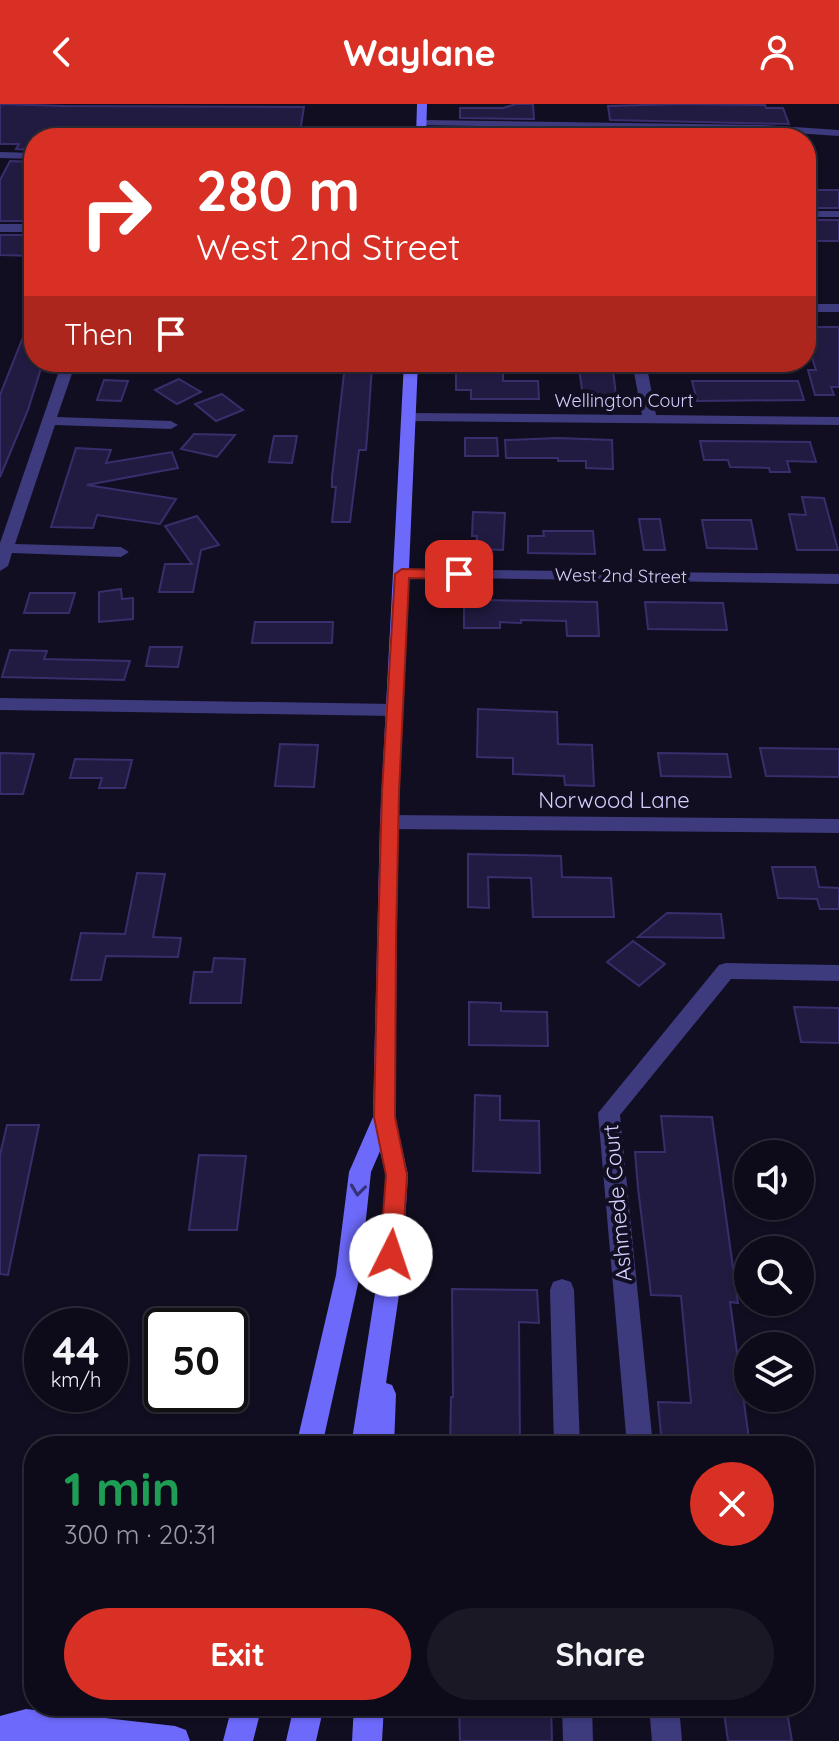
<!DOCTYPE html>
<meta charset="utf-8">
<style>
:root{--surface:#0d0a19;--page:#1b1826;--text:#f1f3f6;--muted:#9a9aa2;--line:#2d2b38;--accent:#d93025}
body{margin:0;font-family:Quicksand,sans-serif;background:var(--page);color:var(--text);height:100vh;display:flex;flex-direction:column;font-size:30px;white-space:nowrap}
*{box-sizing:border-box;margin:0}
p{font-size:26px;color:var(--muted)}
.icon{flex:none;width:44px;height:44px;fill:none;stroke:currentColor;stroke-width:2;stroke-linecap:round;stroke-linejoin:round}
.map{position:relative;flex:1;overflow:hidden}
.drawer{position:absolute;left:24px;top:1332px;width:790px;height:280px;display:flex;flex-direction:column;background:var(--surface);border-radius:32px;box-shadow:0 2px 6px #0004,0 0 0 2px var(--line)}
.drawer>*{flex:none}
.top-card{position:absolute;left:24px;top:24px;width:792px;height:244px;border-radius:32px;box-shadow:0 2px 6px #0004,0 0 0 2px var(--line);background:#d93025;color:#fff;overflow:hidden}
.fabs{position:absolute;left:734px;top:1036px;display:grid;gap:16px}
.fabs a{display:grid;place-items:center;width:80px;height:80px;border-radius:50%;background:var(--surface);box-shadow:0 2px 6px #0004,0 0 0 2px var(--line);font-size:40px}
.speed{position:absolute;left:24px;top:1204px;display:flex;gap:16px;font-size:40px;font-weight:700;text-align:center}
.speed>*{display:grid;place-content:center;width:104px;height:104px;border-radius:50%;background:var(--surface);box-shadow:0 2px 6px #0004,0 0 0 2px var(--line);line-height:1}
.speed small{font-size:20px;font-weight:400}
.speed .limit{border:4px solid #111;border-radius:12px;background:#fff;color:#111}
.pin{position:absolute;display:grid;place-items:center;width:68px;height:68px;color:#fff;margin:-34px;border-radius:16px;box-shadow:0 4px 12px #0006}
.me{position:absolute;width:88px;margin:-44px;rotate:4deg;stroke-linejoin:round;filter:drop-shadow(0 0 6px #0008)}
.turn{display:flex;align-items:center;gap:28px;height:168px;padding:0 40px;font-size:36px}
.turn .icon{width:104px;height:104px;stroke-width:2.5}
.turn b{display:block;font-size:56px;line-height:68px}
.then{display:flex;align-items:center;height:76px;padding:0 40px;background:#0003;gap:16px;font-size:30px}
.round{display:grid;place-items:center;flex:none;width:84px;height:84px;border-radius:42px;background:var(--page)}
.headline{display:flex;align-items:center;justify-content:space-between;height:136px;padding:0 40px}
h1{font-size:48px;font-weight:700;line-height:60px;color:#1e9e55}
.primary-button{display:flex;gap:16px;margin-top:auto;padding:16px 40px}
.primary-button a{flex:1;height:92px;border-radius:48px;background:var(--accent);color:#fff;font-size:32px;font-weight:700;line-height:92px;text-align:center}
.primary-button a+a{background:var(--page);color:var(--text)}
header{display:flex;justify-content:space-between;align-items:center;height:104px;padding:0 40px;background:var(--accent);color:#fff;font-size:36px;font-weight:700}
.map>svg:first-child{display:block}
.building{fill:#221b41;stroke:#3a2d6c;stroke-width:2}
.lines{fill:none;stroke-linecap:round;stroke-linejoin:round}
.street{fill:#3d3a7e;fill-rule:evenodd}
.secondary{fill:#6d69fa;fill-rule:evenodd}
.oneway{stroke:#363278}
.route{fill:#d93025;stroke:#8d1f18;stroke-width:2}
.labels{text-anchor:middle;stroke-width:8;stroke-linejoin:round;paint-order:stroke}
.far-street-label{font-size:18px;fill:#d4cffd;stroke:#110e21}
.street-label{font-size:22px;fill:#d4cffd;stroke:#110e21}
</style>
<header><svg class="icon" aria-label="back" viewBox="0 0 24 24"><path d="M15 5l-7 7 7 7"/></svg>Waylane<svg class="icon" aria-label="person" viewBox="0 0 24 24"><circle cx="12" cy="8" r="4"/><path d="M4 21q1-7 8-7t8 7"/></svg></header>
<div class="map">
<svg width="839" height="1637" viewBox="0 0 839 1637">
<rect width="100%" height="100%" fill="#110e21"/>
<g class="building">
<polygon points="0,0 65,2 304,3 299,34 34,34 34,46 16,45 19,40 0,40"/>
<polygon points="516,0 533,0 534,15 460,14 460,4 503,4"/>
<polygon points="680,0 765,1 766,4 783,4 789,20 610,16 608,2"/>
<polygon points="460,25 535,26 536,34 460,34"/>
<polygon points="612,27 764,30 795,34 613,34"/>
<polygon points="10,57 34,58 34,117 0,117 0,76"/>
<rect x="806" y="86" width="33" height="18"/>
<rect x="806" y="116" width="33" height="21"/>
<polygon points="0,131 34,131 34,152 0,151"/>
<polygon points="33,208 34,258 43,258 28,306 0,373 0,291"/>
<polygon points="806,223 839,223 839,283 831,283 834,291 815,291 808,266 816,266 806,236"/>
<polygon points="456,258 503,258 503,277 538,277 539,295 471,295 471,286 456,286"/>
<polygon points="578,258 612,258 617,299 584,299"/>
<polygon points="345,261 372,262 368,321 366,346 359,346 350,418 332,418 336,383 332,383 332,373"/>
<polygon points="179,275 201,288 177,300 155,286"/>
<polygon points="104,276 128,277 121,297 97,296"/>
<polygon points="692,277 798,277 804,296 697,297"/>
<polygon points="222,290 243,306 216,317 195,300"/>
<polygon points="194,330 235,331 217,353 181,345"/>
<polygon points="274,332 297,332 292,359 269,358"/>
<polygon points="465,334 497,334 498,352 465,352"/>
<polygon points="558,334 612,336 613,365 586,364 586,357 558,357 558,354 506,354 505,336"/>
<polygon points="700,337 810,338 816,358 787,357 790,368 770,368 769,364 730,363 728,356 704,356"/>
<polygon points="76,344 111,346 106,359 172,348 178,364 87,381 176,395 160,420 97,411 93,424 51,423"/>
<polygon points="802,393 824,394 838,446 797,446 789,410 806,411"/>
<polygon points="473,408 505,409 503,446 476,445 477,432 472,432"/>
<polygon points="197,412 219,441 201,446 193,488 159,488 165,460 192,460 165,422"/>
<polygon points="639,415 660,415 665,446 644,446"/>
<polygon points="702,416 751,416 757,445 707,444"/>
<polygon points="543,427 593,427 595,450 528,449 528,432 544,432"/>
<polygon points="121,485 122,495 133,494 133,515 99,518 99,488"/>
<polygon points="30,489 75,489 69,509 24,509"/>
<polygon points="474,496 597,498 599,532 567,532 566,517 521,516 521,519 500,518 500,524 464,524 464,502 474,502"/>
<polygon points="645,498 723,499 727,526 648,525"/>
<polygon points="255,518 333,518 332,539 252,539"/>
<polygon points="150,543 182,543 178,563 146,562"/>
<polygon points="10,546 47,547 44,555 130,557 124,576 2,573"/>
<polygon points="478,605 557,608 558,640 592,641 594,682 565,681 564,672 513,670 513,654 477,653"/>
<polygon points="280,640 318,641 314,683 275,682"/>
<polygon points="760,644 839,645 839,673 766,672"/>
<polygon points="0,649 34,650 23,690 0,690"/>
<polygon points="658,649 727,650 731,673 661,672"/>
<polygon points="75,655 132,656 125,684 99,684 102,674 70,674"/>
<polygon points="468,750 561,752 562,773 611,774 614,813 533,813 531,774 488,773 489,804 468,803"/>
<polygon points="772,763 815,763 819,783 839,784 839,805 820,805 817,795 778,794"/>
<polygon points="137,769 165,770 153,833 181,834 178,853 106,852 101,876 71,876 81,829 125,830"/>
<polygon points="667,809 721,810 724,834 638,833"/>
<polygon points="633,837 665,860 639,882 607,858"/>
<polygon points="214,854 245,855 241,899 190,899 194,868 212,868"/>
<polygon points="469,898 501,899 501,907 547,908 548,942 469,941"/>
<polygon points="794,903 839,904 839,939 801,938"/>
<polygon points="475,991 500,992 500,1016 539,1017 540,1069 473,1067"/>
<polygon points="661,1012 712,1013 738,1199 730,1198 750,1342 662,1342 658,1298 691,1299 681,1192 651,1191 638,1084 635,1048 665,1048"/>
<polygon points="7,1021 39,1021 8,1171 0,1170 0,1051"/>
<polygon points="199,1051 246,1052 237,1126 189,1126"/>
<polygon points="452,1185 537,1186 539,1219 519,1218 520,1342 450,1342 451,1293 453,1293"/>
<polygon points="459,1602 551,1602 552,1637 460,1637"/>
<polygon points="723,1602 786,1602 792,1637 728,1637"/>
</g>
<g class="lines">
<g class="street">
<polygon points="422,16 764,21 839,26 839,32 764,27 418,21 417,19"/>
<polygon points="0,48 34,49 34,55 0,54"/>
<rect x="806" y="107" width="33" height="6"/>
<rect x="0" y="120" width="34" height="8"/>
<rect x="806" y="200" width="33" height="8"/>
<polygon points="62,258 76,258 57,313 171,317 178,321 171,325 55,321 15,440 121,443 129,448 121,453 12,449 8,462 0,467 0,439"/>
<polygon points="632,258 646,258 656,311 839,313 839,321 408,317 401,313 408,309 642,311"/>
<polygon points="402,465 839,470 839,480 396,473 396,467"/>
<polygon points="0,594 394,600 403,606 394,612 0,606"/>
<polygon points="389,711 839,715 839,729 389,725 380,718"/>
<polygon points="726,859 839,861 839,877 731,875 620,1011 653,1342 627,1342 598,1009 719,861"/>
<polygon points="562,1175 571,1178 574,1186 580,1342 554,1342 550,1186 553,1178"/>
<polygon points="562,1602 592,1602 593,1637 563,1637"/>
<polygon points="649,1602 679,1602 682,1637 652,1637"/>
</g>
<g class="secondary">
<polygon points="417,0 427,0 426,34 416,34"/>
<polygon points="404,258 418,258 398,718 395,1013 408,1071 401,1177 386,1279 392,1281 396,1290 394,1342 351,1342 377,1177 386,1071 380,1047 371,1068 360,1171 322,1342 296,1342 336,1171 349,1068 373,1013 380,718"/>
<polygon points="232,1602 262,1602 253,1637 223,1637"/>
<polygon points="294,1602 324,1602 316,1637 286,1637"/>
<polygon points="354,1602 384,1602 382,1637 352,1637"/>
<polygon points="26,1605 175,1622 186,1626 190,1637 0,1637 0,1612"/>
</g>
</g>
<defs><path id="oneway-chevron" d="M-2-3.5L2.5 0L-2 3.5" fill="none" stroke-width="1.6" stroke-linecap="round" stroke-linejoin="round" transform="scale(2)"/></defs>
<use class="oneway" href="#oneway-chevron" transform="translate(358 1086) rotate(97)"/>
<polygon class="route" points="402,465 459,466 466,470 459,475 409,474 399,688 396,836 395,1013 407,1071 402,1151 399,1158 391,1161 383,1158 380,1151 386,1071 374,1013 378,836 382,688 395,470"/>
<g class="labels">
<g class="far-street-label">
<text x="624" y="303">Wellington Court</text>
<text transform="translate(621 472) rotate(1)" y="6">West 2nd Street</text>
</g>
<g class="street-label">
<text x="614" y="704">Norwood Lane</text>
<text transform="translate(617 1099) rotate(-95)" y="8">Ashmede Court</text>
</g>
</g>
</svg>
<div class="fabs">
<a><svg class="icon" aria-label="sound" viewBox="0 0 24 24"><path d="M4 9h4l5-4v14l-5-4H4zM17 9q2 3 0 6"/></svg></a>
<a><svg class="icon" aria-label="search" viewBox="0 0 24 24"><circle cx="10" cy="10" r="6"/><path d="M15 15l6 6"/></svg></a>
<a><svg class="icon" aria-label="layers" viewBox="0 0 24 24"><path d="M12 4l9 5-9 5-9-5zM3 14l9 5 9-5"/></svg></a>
</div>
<div class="speed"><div>44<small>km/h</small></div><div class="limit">50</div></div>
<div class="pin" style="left:459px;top:470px;background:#d93025"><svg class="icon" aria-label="arrive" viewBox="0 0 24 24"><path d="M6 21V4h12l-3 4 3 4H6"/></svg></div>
<svg class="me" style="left:391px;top:1151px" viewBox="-20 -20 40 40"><circle r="19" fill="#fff"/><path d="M0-13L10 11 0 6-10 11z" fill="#d93025"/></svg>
<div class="top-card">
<div class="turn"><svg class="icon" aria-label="right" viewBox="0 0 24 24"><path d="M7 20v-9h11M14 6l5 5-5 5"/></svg><div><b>280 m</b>West 2nd Street</div></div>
<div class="then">Then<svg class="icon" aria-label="arrive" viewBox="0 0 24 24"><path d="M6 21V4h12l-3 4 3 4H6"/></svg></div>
</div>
<section class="drawer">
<div class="headline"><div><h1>1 min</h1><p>300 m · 20:31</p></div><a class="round" style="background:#d93025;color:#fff"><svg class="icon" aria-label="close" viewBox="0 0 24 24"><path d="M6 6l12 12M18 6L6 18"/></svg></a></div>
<div class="primary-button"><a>Exit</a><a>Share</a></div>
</section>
</div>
